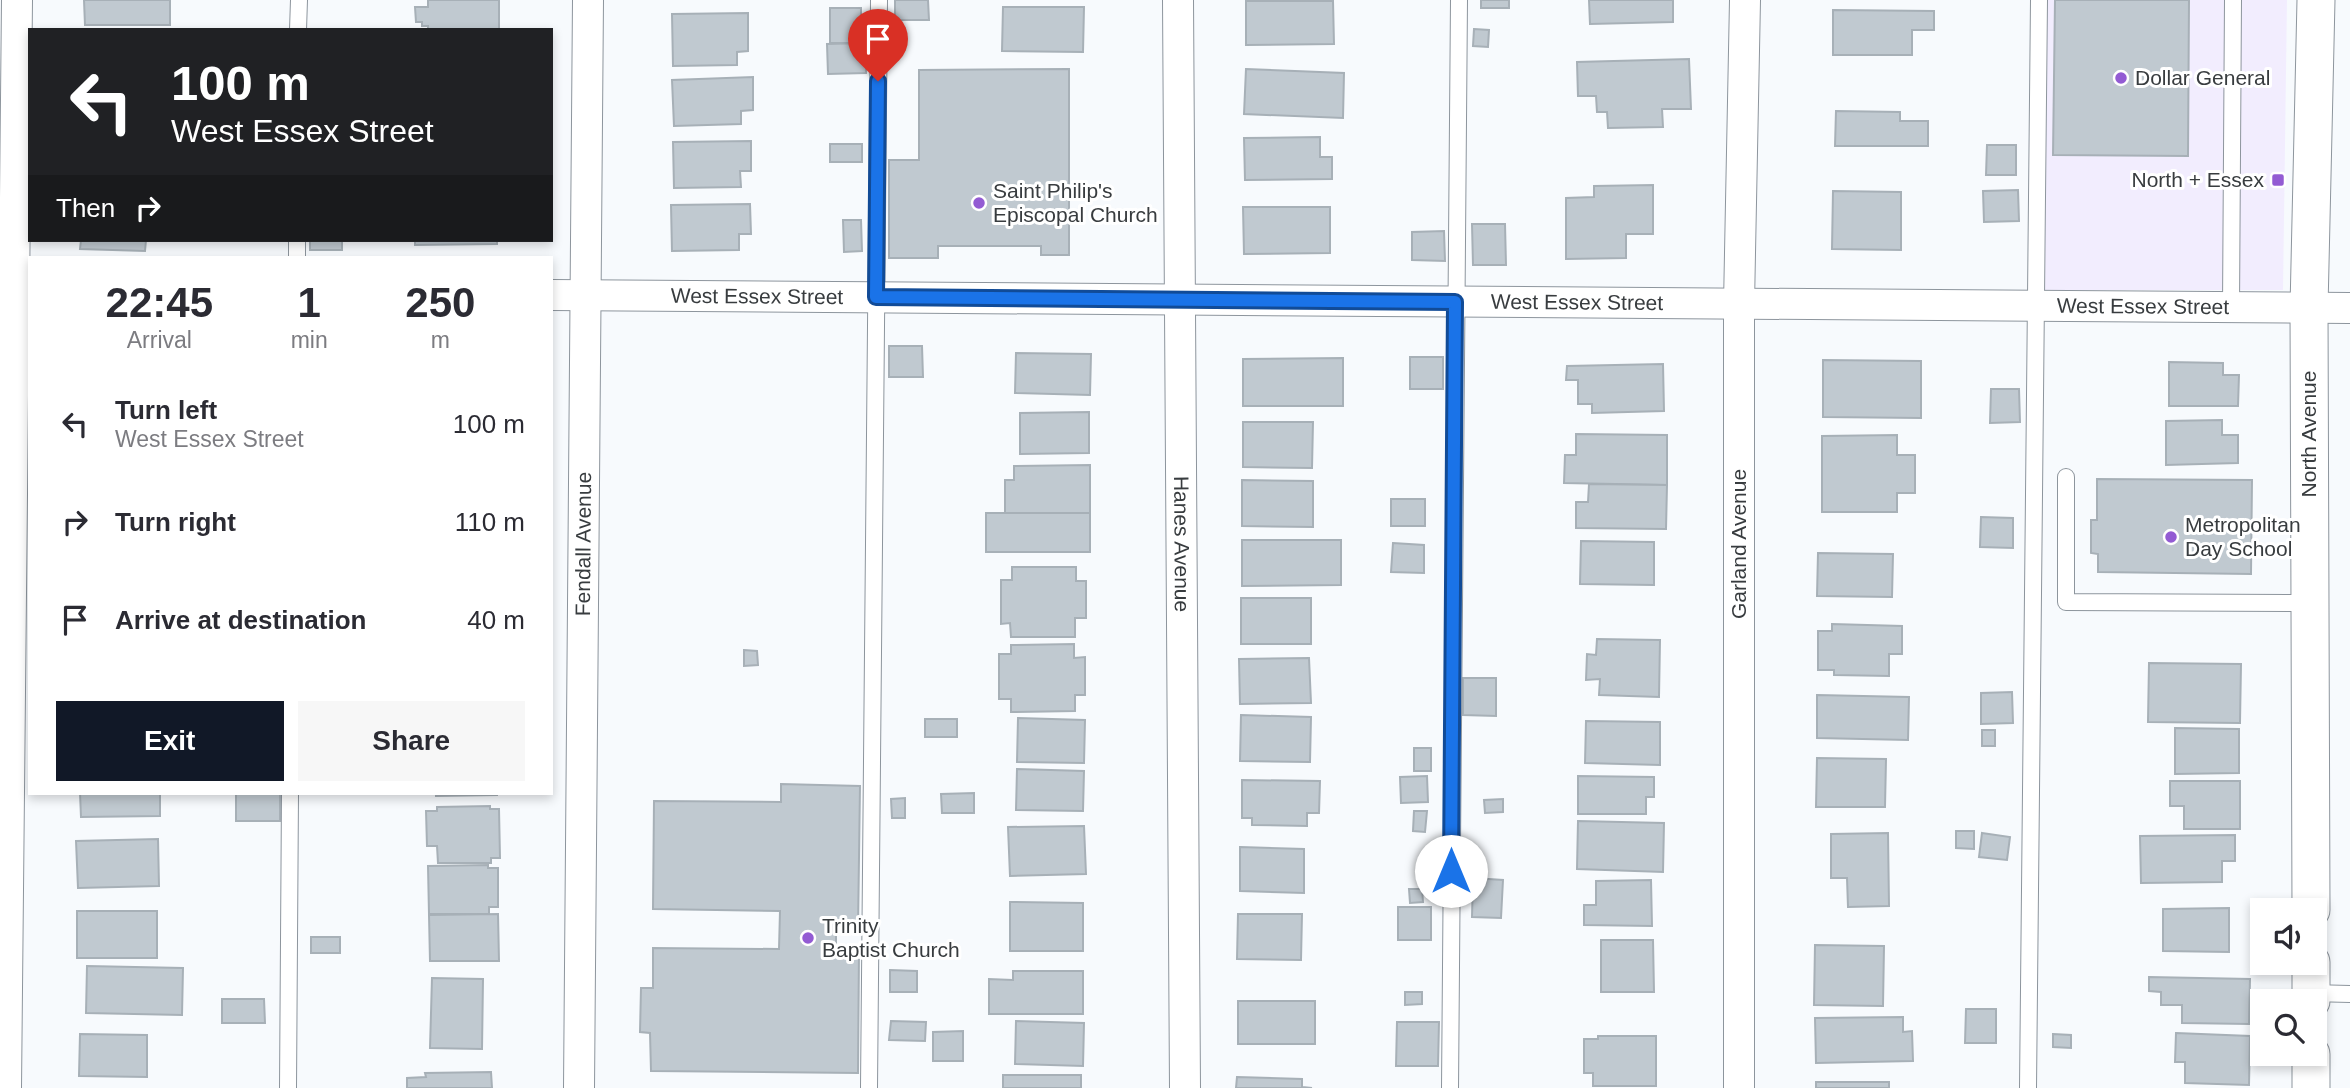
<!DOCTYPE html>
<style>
:root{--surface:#fff;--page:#f7f7f7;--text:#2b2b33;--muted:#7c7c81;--accent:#111827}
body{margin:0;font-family:Arial,sans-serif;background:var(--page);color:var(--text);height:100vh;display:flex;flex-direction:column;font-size:26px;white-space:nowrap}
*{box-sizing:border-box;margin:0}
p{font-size:23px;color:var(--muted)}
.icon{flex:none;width:38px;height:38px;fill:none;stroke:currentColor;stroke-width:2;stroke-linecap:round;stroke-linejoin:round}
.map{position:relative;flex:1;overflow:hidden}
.side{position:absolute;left:28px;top:256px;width:525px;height:539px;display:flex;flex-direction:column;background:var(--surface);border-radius:0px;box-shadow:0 4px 10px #0003}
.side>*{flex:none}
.banner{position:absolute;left:28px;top:28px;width:525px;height:214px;border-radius:0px;box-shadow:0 4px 10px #0003;background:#202124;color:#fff;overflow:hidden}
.fabs{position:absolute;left:2250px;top:898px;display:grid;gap:14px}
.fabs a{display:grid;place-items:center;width:77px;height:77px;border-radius:0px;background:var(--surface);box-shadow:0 4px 10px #0003;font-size:35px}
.pin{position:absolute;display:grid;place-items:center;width:60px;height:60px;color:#fff;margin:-72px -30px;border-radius:50% 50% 50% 0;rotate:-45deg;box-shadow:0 0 7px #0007}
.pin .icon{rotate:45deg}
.me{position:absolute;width:77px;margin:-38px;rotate:0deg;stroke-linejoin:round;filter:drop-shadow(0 0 5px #0008)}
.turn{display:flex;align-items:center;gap:24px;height:147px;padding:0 28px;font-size:32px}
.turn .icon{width:91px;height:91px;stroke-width:2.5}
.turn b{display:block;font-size:49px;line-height:60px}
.then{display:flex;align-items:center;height:66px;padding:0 28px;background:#0003;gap:14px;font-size:26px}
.eta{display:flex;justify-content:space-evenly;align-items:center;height:119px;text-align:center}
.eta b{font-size:42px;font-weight:600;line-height:49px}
.action{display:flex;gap:14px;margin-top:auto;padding:14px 28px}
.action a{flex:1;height:80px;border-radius:0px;background:var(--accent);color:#fff;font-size:28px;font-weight:600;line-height:80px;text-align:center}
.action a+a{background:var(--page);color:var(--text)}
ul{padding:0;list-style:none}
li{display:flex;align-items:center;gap:21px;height:98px;padding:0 28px}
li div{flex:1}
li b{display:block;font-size:26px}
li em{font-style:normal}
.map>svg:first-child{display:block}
.commercial{fill:#f2edfe}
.building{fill:#c0c9d0;stroke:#a7b0b7;stroke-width:2}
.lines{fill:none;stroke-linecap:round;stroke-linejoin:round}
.service-casing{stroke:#8d959d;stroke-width:18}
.minor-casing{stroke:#8d959d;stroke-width:32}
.tertiary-casing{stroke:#8d959d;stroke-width:39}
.service{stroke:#fff;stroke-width:16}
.minor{stroke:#fff;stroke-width:30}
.tertiary{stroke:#fff;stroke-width:37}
.route-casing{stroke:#114b97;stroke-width:18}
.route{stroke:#1a73e8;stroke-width:12}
.poi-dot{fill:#935bd3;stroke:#fff;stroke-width:2.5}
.labels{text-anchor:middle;stroke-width:6;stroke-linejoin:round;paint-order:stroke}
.poi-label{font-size:21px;fill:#383c3f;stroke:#fff;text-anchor:start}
.street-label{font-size:21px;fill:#383c3f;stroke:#fff}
</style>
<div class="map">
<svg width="2350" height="1088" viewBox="0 0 2350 1088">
<rect width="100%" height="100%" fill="#f7fafd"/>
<polygon class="commercial" points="2045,0 2287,0 2283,290 2044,290"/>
<g class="building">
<polygon points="84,0 170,0 170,25 85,25"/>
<polygon points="428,0 499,0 499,30 428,30 428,26 422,26 422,22 416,22 415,7 428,7"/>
<polygon points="895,0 928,0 929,20 895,20"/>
<rect x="1481" y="0" width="28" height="8"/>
<polygon points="1589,0 1673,0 1673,22 1590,24"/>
<polygon points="2055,0 2189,0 2188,156 2053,155"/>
<polygon points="1246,1 1333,1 1334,44 1246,45"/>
<polygon points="1003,7 1084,7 1083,52 1002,51"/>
<rect x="830" y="8" width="31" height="35"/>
<polygon points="1833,10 1934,11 1934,30 1912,30 1912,55 1833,55"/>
<polygon points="748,13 748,51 737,52 737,65 673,66 672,14"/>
<polygon points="1474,29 1489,30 1488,47 1473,46"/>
<polygon points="866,43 866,73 828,74 827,44"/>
<polygon points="1689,59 1691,109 1662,109 1663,127 1608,128 1607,112 1597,112 1596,96 1578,96 1577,62"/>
<polygon points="1069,69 1069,255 1041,255 1041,246 938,246 938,258 889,258 889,160 919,160 919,70"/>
<polygon points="1246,69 1344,73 1343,118 1244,114"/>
<polygon points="753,77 753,110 741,111 741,124 674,126 672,80"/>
<polygon points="1836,111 1900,112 1900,121 1928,121 1928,146 1835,146"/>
<polygon points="1320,137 1320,157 1332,157 1332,179 1245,180 1244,138"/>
<polygon points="751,141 751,171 740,171 741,187 674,188 673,142"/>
<rect x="830" y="144" width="32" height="18"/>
<polygon points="1987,145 2016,145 2016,175 1986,175"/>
<polygon points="1653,185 1653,234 1626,234 1626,258 1566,259 1566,198 1594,197 1594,186"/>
<polygon points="2018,190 2019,221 1984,222 1983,191"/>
<polygon points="1833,191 1901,192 1901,250 1832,249"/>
<polygon points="750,204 751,234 739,234 739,250 672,251 671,205"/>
<polygon points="1243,207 1330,207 1330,253 1244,254"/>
<polygon points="843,220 861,220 862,251 844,252"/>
<polygon points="1472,224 1505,224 1506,265 1473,265"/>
<polygon points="1444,231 1445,261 1412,260 1412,232"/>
<polygon points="81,240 146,240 145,251 80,249"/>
<rect x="310" y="240" width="32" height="10"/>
<polygon points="415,240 497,240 497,244 415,245"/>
<polygon points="889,346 922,346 923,377 889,377"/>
<polygon points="1016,353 1091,354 1090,395 1015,393"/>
<rect x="1410" y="357" width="33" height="32"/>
<polygon points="1343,358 1343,406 1243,406 1243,359"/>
<polygon points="1823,360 1921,361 1921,418 1823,417"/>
<polygon points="2169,362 2223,363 2223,375 2239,375 2238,406 2169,406"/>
<polygon points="1663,364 1664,411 1592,413 1592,404 1578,404 1578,380 1566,380 1567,366"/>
<polygon points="1991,389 2019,389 2020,422 1990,423"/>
<polygon points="1089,412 1089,453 1020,454 1020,413"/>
<polygon points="2222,420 2222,435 2238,435 2238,463 2166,465 2166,421"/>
<polygon points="1243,422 1313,422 1312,468 1243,467"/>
<polygon points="1576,434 1667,435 1667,485 1564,483 1565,455 1576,455"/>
<polygon points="1897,435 1897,455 1915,455 1915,493 1897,493 1897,512 1822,512 1822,436"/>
<polygon points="1090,465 1090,513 1005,513 1005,480 1014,480 1014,466"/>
<polygon points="2097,479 2252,480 2251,574 2098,572 2098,554 2091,553 2091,520 2097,520"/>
<polygon points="1242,480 1313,481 1313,527 1242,526"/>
<polygon points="1589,484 1667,485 1666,529 1576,528 1576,502 1588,502"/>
<rect x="1391" y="499" width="34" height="27"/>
<rect x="986" y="513" width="104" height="39"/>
<polygon points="1981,517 2013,518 2013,548 1980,547"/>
<polygon points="1242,540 1341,540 1341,585 1242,586"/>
<polygon points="1581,541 1654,542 1654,585 1580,584"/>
<polygon points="1393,543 1424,545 1424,573 1391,572"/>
<polygon points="1818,553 1893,554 1892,597 1817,596"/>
<polygon points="1012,567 1076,567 1076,581 1086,581 1086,618 1075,618 1075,637 1011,637 1010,623 1001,624 1001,580 1012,580"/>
<rect x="1241" y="598" width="70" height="46"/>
<polygon points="1832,624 1902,626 1902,654 1889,654 1889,676 1834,675 1834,670 1818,670 1818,631 1832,631"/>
<polygon points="1597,639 1660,640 1659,697 1599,695 1600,679 1586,680 1587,654 1596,655"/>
<polygon points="1074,644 1074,658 1085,657 1085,695 1075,695 1075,711 1011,712 1011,699 999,699 999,654 1011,654 1011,645"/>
<polygon points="744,650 757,651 758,665 744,666"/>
<polygon points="1309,658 1311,703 1240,704 1239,659"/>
<polygon points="2149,663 2241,664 2240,723 2148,722"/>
<polygon points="1463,678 1496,678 1496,716 1463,715"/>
<polygon points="2012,692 2013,723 1981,724 1981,693"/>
<polygon points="1817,695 1909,697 1908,740 1817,738"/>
<polygon points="1241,715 1311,717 1310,762 1240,761"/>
<polygon points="1018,718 1085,720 1084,763 1017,762"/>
<rect x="925" y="719" width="32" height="18"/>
<polygon points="1586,721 1660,722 1660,765 1585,763"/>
<polygon points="2175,728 2239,729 2239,773 2175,774"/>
<rect x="1982" y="730" width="13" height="16"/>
<rect x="1414" y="748" width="17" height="23"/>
<polygon points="1817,758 1886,759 1885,807 1816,807"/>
<polygon points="1017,769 1084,771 1083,811 1016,810"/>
<polygon points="1427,776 1428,802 1401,803 1400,777"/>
<polygon points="1578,776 1654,777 1654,797 1646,797 1646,814 1578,814"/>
<polygon points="1242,780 1320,781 1319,813 1307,813 1307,826 1252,825 1252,818 1242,818"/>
<polygon points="2170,781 2240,781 2240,829 2184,829 2184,806 2170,806"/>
<polygon points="781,784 860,786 858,929 836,928 836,950 859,950 858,1073 651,1071 650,1033 640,1032 641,988 653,988 653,948 779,949 780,911 653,909 654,801 781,802"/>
<polygon points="80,793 160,793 160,816 81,817"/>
<rect x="236" y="793" width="44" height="28"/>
<polygon points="436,793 497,793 497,795 436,796"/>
<polygon points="974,793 974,813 942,813 941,794"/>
<polygon points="905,798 905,818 892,818 891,799"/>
<polygon points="1503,799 1503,812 1485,813 1484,800"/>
<polygon points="490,806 490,809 499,809 500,858 491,858 491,863 438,863 437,846 427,846 426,811 437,811 437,807"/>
<polygon points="1414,811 1427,811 1425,832 1413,831"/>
<polygon points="1578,821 1664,823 1663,872 1577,869"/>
<polygon points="1084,826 1086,874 1010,876 1008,827"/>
<polygon points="1956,831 1974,831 1974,849 1956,848"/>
<polygon points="1888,833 1889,906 1848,907 1847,878 1831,878 1831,834"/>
<polygon points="1982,833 2010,837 2007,860 1979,857"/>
<polygon points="2235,835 2235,861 2222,861 2222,882 2141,883 2140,836"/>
<polygon points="158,839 159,886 78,888 76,841"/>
<polygon points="1240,847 1304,849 1304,893 1240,891"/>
<polygon points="488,865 488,868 498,868 498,907 489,907 489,914 429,914 428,866"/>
<polygon points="1473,878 1503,880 1501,918 1472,917"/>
<polygon points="1651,880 1652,926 1584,925 1584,905 1596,905 1596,881"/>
<polygon points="1409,889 1422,889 1423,902 1410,903"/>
<polygon points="1010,902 1083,903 1083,951 1010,951"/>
<rect x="1398" y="907" width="33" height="33"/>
<polygon points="2229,908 2229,952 2163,951 2163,909"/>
<rect x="77" y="911" width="80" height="47"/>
<polygon points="498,914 499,961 430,961 429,915"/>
<polygon points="1238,914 1302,914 1301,960 1237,959"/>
<rect x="311" y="937" width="29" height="16"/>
<polygon points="1601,940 1653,940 1654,992 1601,992"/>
<polygon points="1815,945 1884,946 1883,1006 1814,1005"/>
<polygon points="87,966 183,968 182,1015 86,1013"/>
<polygon points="890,970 917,971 917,992 890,992"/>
<polygon points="1013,971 1083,971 1083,1014 989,1014 989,979 1013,980"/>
<polygon points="2149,977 2250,979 2249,1024 2182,1023 2182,1005 2161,1005 2161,992 2149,991"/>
<polygon points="432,978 483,979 482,1049 430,1048"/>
<polygon points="1405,992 1422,992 1422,1004 1405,1005"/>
<polygon points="222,999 264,999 265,1023 222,1023"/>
<rect x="1238" y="1001" width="77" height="43"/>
<polygon points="1966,1009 1996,1009 1996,1043 1965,1043"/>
<polygon points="1903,1017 1903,1032 1912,1031 1913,1061 1816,1063 1815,1018"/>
<polygon points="891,1021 926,1022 925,1041 889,1040"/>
<polygon points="1016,1021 1084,1023 1083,1066 1015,1064"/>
<polygon points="1397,1022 1439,1022 1438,1066 1396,1066"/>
<polygon points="963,1031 963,1061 933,1061 933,1032"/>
<polygon points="2176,1033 2250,1036 2249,1085 2185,1083 2185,1062 2175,1062"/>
<polygon points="80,1034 147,1035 147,1077 79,1076"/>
<polygon points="2053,1034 2071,1035 2071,1048 2053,1047"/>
<polygon points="1598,1036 1656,1036 1656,1086 1593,1086 1593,1073 1584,1073 1584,1039 1598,1039"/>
<polygon points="491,1072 492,1088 407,1088 407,1078 426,1077 425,1073"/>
<rect x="1003" y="1075" width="78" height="13"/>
<polygon points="1237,1077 1302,1079 1302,1087 1312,1088 1236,1088"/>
<rect x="1816" y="1082" width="73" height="6"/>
</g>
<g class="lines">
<defs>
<g id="service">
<polyline points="298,30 299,0"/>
<polyline points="297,257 297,240"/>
<polyline points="2231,308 2233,0"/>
<polyline points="2066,477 2066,602 2310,603"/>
<polyline points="2311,993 2350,994"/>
<polyline points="288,1088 290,793"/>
<polyline points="869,1088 879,0"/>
<polyline points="1450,1088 1459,0"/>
<polyline points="2028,1088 2039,0"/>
</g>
<g id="minor">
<path id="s1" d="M 1178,0 L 1185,1088"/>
<path id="s2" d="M 551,295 L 2350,308"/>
<polyline points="6,1088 17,0"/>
<path id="s3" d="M 579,1088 L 588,0"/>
<polyline points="1739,1088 1739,304 1745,0"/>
</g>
<g id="tertiary">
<polyline points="2311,910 2309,308 2316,0"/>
<polyline points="2311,962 2311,1001"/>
<polyline points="2311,1054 2311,1088"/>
</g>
</defs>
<use href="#service" class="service-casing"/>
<use href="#minor" class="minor-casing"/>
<use href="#tertiary" class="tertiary-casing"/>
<use href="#service" class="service"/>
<use href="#minor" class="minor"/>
<use href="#tertiary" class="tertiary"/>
</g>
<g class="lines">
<defs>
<polyline id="route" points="878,81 876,297 1455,302 1451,871"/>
</defs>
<use href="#route" class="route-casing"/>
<use href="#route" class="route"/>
</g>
<g class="poi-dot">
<circle cx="2121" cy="78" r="7"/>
<rect x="2271" y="173" width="14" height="14" rx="3.5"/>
<circle cx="979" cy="203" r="7"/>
<circle cx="2171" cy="537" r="7"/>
<circle cx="808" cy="938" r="7"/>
</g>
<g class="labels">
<g class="poi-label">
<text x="2135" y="85">Dollar General</text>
<text x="2264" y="187" text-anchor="end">North + Essex</text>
<text x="993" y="198">Saint Philip's<tspan x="993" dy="24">Episcopal Church</tspan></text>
<text x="2185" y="532">Metropolitan<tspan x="2185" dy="24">Day School</tspan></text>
<text x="822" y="933">Trinity<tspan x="822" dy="24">Baptist Church</tspan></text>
</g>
<g class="street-label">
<text dy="7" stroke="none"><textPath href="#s2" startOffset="206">West Essex Street</textPath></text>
<text dy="7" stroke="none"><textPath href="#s2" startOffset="1026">West Essex Street</textPath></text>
<text dy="7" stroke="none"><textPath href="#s2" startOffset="1592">West Essex Street</textPath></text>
<text transform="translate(2309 434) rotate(-90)" y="7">North Avenue</text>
<text dy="7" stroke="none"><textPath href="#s3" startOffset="544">Fendall Avenue</textPath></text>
<text dy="7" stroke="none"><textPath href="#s1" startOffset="544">Hanes Avenue</textPath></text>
<text transform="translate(1739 544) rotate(-90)" y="7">Garland Avenue</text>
</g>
</g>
</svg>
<div class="fabs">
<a><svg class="icon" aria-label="sound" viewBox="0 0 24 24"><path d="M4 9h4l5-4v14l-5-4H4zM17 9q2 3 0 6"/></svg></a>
<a><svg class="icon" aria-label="search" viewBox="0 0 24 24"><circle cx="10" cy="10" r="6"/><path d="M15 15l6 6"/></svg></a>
</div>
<div class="pin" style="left:878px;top:81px;background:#d93025"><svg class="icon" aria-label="arrive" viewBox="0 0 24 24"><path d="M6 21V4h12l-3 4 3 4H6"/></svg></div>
<svg class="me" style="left:1451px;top:871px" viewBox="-20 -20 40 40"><circle r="19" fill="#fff"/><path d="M0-13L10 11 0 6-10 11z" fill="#1a73e8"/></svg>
<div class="banner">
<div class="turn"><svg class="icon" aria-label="left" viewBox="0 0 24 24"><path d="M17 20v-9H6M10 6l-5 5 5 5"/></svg><div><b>100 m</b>West Essex Street</div></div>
<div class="then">Then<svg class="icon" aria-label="right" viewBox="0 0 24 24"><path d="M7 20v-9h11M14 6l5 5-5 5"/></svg></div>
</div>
<section class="side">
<div class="eta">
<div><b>22:45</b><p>Arrival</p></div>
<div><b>1</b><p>min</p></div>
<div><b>250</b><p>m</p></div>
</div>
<ul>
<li><svg class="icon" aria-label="left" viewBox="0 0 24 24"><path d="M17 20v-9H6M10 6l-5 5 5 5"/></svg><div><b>Turn left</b><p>West Essex Street</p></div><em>100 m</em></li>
<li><svg class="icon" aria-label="right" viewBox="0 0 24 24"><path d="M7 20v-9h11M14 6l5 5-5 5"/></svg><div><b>Turn right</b></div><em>110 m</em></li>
<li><svg class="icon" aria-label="arrive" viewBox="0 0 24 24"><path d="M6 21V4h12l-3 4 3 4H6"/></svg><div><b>Arrive at destination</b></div><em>40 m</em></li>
</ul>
<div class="action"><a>Exit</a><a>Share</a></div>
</section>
</div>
